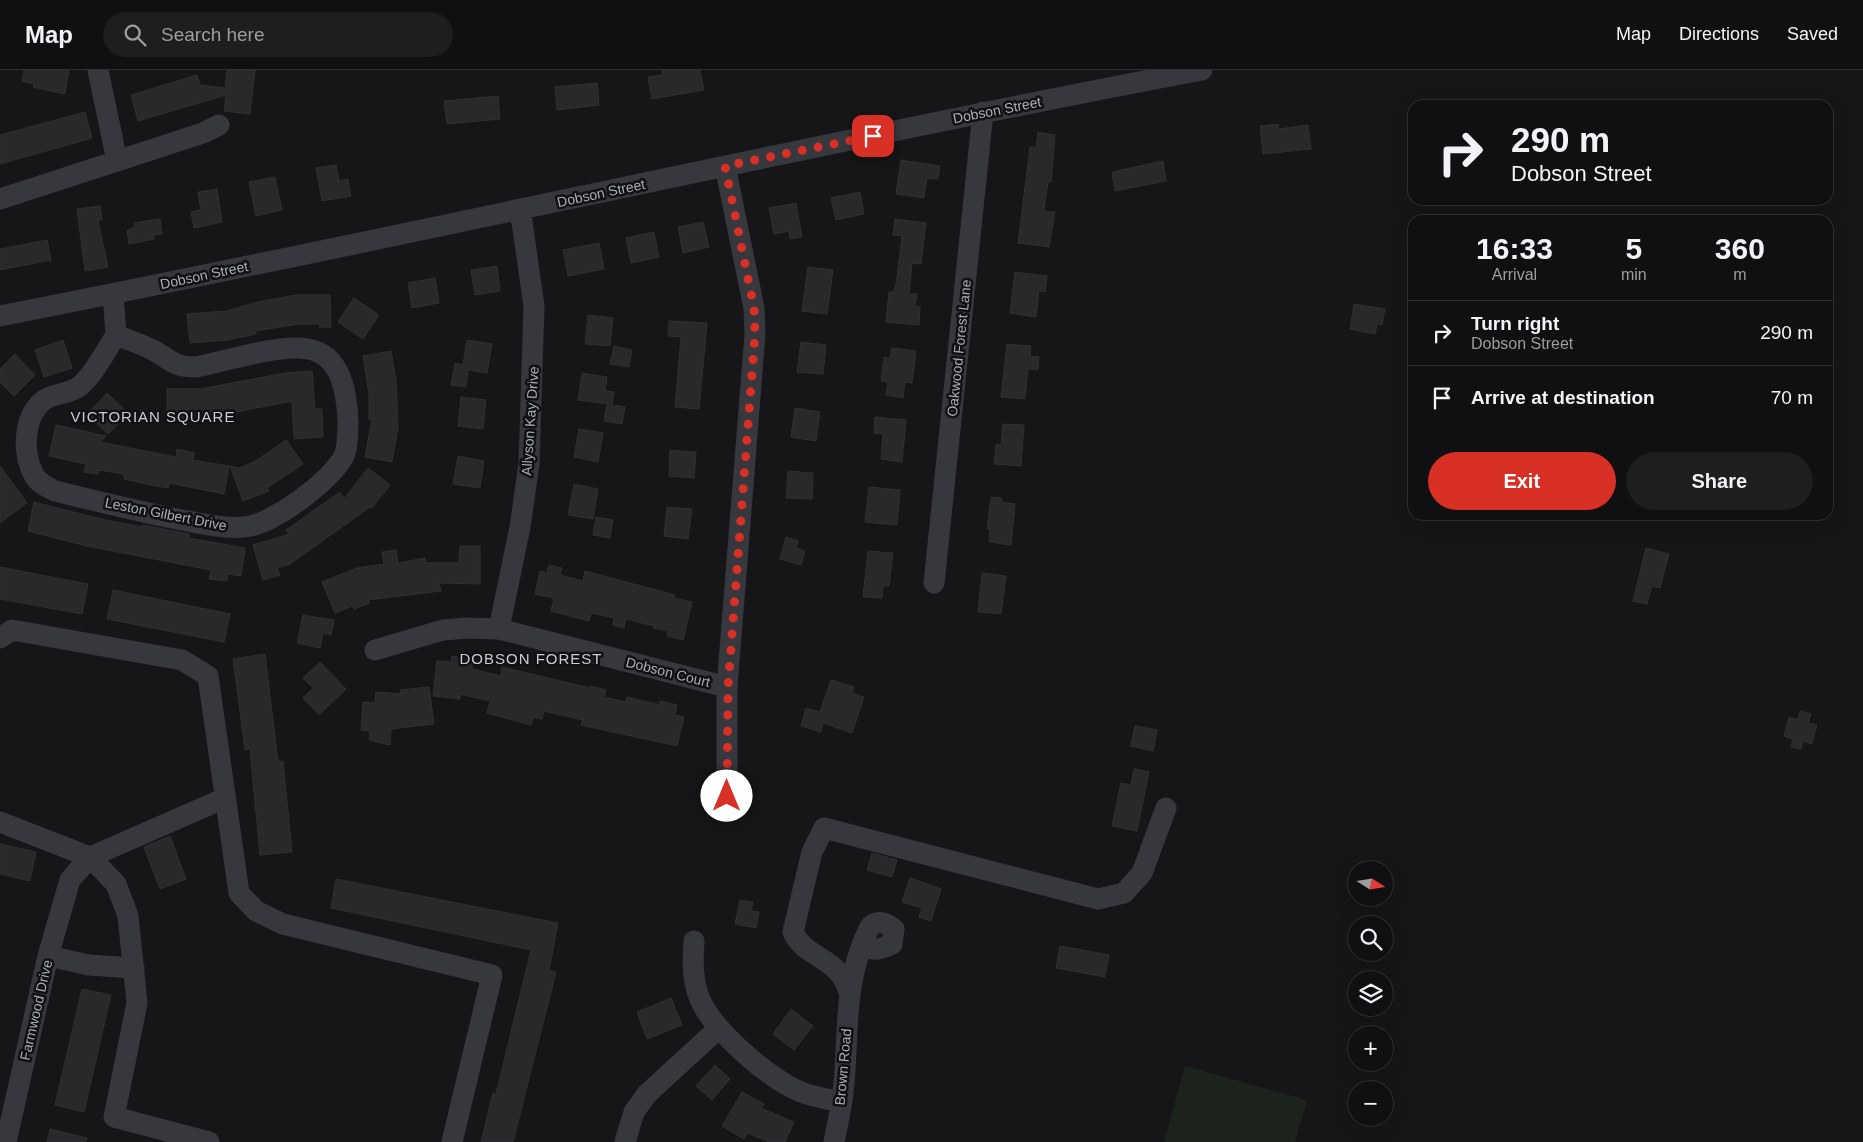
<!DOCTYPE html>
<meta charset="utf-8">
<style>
:root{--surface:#101012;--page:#1e1e20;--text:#f1f3f6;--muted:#9c9d9f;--line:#303032;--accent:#d93025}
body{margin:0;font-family:Helvetica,sans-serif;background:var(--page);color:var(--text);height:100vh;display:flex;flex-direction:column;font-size:19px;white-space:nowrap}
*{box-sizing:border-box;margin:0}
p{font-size:16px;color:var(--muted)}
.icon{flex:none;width:28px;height:28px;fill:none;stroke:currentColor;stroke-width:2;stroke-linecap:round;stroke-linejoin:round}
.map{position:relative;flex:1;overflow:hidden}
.details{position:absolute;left:1408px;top:145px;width:425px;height:305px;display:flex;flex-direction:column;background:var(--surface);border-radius:15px;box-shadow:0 5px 20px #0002,0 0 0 1px var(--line)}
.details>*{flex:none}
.guide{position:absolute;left:1408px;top:30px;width:425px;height:105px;border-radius:15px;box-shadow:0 5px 20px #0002,0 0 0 1px var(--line);background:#101012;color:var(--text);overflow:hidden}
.needle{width:32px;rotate:102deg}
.controls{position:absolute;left:1348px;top:791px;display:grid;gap:10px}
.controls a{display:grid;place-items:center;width:45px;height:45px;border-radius:50%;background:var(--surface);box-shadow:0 5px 20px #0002,0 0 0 1px var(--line);font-size:25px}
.pin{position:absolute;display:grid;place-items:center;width:42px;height:42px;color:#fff;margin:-21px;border-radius:10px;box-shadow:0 2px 8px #0006}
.me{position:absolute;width:55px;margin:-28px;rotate:0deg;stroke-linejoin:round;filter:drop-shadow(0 0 4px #0008)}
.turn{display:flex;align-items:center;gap:18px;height:105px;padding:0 20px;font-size:22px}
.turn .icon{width:65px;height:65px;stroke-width:2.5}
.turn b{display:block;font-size:35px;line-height:42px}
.eta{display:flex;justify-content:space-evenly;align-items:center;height:85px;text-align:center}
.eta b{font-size:30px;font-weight:600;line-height:35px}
.primary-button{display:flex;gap:10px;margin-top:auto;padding:10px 20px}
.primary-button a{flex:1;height:58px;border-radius:30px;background:var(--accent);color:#fff;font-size:20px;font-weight:600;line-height:58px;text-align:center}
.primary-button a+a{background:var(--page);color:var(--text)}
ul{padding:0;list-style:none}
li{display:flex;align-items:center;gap:15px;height:65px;padding:0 20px;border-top:1px solid var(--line)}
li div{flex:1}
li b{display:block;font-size:19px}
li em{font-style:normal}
header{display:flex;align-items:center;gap:30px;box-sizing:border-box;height:70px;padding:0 25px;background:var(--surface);border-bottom:1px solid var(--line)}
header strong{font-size:24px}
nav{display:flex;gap:28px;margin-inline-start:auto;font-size:18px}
.search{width:350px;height:45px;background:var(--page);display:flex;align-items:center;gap:12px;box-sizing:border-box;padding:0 18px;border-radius:28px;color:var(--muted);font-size:19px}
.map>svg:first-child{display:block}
.green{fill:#1c231d}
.building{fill:#29292c;stroke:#303034}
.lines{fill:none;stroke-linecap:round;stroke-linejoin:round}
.minor{stroke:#37383d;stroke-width:21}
.route{stroke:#d93025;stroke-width:9;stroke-dasharray:0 16.2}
.labels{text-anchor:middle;stroke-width:5;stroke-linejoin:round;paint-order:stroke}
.street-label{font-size:14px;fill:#a8adb8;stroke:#111113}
.neighbourhood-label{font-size:15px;letter-spacing:1px;fill:#c9ccd4;stroke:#111113}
</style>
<header>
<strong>Map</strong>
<div class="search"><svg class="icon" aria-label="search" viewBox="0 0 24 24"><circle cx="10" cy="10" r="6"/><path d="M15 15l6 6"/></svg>Search here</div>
<nav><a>Map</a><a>Directions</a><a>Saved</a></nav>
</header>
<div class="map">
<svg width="1863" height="1072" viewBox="0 0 1863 1072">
<rect width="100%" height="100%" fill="#161618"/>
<polygon class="green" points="1185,996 1307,1030 1295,1072 1164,1072"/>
<g class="building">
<polygon points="24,0 69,0 65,24 33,17 34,14 22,11"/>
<polygon points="227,0 255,0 250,44 224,41 226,25 138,51 131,25 197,5 200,15 225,18"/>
<polygon points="662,0 700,0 704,20 652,29 648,7 662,5"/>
<polygon points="597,13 599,35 557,40 555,17"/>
<polygon points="498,26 500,49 447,54 444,31"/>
<polygon points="85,42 92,68 0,94 0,65"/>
<polygon points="1278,54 1279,59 1308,55 1311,79 1263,84 1260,56"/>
<polygon points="1038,62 1055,65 1051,112 1048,112 1044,141 1055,142 1049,177 1018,173 1030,77 1036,78"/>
<polygon points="901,90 940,96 938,109 927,108 924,128 896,124"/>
<polygon points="1163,91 1166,111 1115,121 1112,102"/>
<polygon points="336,95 339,111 348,109 351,126 322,131 316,98"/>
<polygon points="275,107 282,140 256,146 249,112"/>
<polygon points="217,119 222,152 194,158 191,142 201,140 198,122"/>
<polygon points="860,122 864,144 836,150 831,128"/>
<polygon points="796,133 802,167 790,169 789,161 774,164 769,138"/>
<polygon points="100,136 102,150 98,150 108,197 85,201 77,139"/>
<polygon points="160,149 162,164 153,165 154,169 129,174 127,160 134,158 134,153"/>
<polygon points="895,149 926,153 921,194 912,193 909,224 917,224 915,236 920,237 919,255 886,252 889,222 894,222 897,208 902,166 893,165"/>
<polygon points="703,152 709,177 683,183 678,157"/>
<polygon points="654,162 659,187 631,193 626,168"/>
<polygon points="47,170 51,190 0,200 0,179"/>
<polygon points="599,173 604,199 568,206 563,180"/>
<polygon points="497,196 500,221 475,225 471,200"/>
<polygon points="808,197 833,200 827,244 802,241"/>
<polygon points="1015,202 1047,206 1045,222 1039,221 1036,247 1010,243"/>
<polygon points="435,208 439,233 412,238 408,213"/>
<polygon points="296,225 330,225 331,257 319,257 319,254 299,254 255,261 256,264 228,270 190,273 187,244 226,241 258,232"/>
<polygon points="354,228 379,245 363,269 338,252"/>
<polygon points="1354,234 1385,239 1382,255 1377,254 1375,264 1350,259"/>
<polygon points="588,245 613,248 610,276 585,274"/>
<polygon points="669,251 707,253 699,339 675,337 681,267 668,266"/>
<polygon points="63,270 72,298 44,307 35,280"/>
<polygon points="467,270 492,274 487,303 468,300 466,317 451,315 455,293 463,295"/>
<polygon points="801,272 826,275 823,304 797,302"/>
<polygon points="1007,274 1031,276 1030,286 1039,287 1038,300 1028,299 1025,329 1001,327"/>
<polygon points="614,276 632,280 629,297 610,294"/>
<polygon points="892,278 916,281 912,313 905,312 903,328 886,325 888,312 881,311 884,287 890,288"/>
<polygon points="391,281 396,310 398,357 392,392 365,387 372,349 369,349 369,324 363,286"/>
<polygon points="15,284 35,305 14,326 0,312 0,299"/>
<polygon points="312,301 315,339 322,339 323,367 294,369 292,331 200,349 167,348 167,319 200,319 285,303"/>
<polygon points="582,303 607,307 605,321 614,322 612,335 625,337 622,354 604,351 607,334 578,330"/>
<polygon points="107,323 128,343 108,364 87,344"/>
<polygon points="461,327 486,330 483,359 458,356"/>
<polygon points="795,338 820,342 816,371 791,367"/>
<polygon points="875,347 906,350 902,392 881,389 883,364 874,363"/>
<polygon points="1003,354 1024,355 1021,396 994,394 996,375 1001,375"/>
<polygon points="56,355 106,366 100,372 176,387 177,379 194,383 193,390 229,396 224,424 169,413 168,418 150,415 124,409 124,404 99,400 98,404 84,402 86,394 49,386"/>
<polygon points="579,359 603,363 598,392 574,387"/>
<polygon points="286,370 303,394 267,418 269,421 243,431 230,396 239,398 254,392"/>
<polygon points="670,380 696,382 694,408 669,406"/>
<polygon points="458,386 484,391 480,418 453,414"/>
<polygon points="0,396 27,433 0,453"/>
<polygon points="368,398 390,415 372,438 370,437 290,494 277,498 280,505 263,510 253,475 289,464 286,460 340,422 344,429"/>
<polygon points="788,401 813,403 812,429 786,428"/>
<polygon points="574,414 598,419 593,449 568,445"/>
<polygon points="869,417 900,420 897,455 865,452"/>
<polygon points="991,427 1002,428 1002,432 1015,434 1011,475 989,472 990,459 987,459"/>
<polygon points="34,432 105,450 143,457 143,455 189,464 189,468 245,478 241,506 228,504 227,511 209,509 211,500 87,476 28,461"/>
<polygon points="667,437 692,439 688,469 664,466"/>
<polygon points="596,447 613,450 610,468 593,465"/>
<polygon points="786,467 798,471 796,478 805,481 801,495 780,489"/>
<polygon points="460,476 480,476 480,514 439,513 441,521 368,530 370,533 354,539 352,536 335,543 322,512 357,498 384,494 382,482 396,480 398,493 425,488 426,493 459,493"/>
<polygon points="1646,478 1669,484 1660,518 1652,516 1647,534 1633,531"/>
<polygon points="868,481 893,483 889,516 883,516 882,528 863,527"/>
<polygon points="549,495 562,498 560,505 583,511 585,501 675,525 674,528 692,532 683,570 667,566 668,561 653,558 654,556 626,549 624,558 613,555 614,548 591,543 589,551 551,541 554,528 535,524 540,501 547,503"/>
<polygon points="0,497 88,514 82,544 0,529"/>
<polygon points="982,503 1006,506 1001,544 978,542"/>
<polygon points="113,520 230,544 224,572 107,549"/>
<polygon points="303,545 334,550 331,565 323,563 320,578 297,573"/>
<polygon points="265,584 278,692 283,691 292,782 260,785 250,679 245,680 233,589"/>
<polygon points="452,586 473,589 472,599 501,606 502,597 590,618 590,616 606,620 604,627 626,632 627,627 660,635 660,631 677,635 675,645 684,647 677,676 581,655 583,650 544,641 542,649 533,647 531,655 487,643 490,631 460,624 460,629 433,626 437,591 451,592"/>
<polygon points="320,592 346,619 319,645 303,628 313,618 303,608"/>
<polygon points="831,610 854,617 852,623 864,627 852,663 823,653 821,662 801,656 806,638 820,642"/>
<polygon points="429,617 434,654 391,659 390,675 369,670 370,661 361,660 363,632 375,633 376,622 401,624 400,620"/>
<polygon points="1800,641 1811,644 1808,653 1817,655 1812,674 1803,671 1801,679 1791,677 1793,669 1784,666 1789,647 1798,650"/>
<polygon points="1135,656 1157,660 1153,681 1131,676"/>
<polygon points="1134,699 1149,702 1137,761 1112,756 1121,713 1131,715"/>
<polygon points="170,766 186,809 160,819 144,777"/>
<polygon points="0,774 36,782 30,811 0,804"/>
<polygon points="872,783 897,790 892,807 867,800"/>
<polygon points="910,808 941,819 931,851 919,847 922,838 902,832"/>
<polygon points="336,809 558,853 549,900 556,902 513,1072 481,1072 493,1023 496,1024 531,880 331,838"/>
<polygon points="740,830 753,832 751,841 759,842 756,858 735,854"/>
<polygon points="1060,876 1109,885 1105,907 1056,898"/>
<polygon points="82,919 111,925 84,1042 55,1035"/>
<polygon points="671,928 682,955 647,969 637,942"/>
<polygon points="791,939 813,956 794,980 773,964"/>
<polygon points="715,995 730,1009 712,1030 696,1016"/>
<polygon points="742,1022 764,1034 761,1038 794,1052 785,1072 769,1072 747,1063 744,1069 722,1056"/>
<polygon points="50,1059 87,1068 86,1072 47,1072"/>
</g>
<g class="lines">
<g class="minor">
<polyline points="98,0 117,91"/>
<polyline points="725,96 754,238 755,264 727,617 727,726"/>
<polyline points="0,129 203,63 219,55"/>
<polyline points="113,224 116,265"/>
<path d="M 0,246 C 401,168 800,76 1202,0"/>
<path d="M 116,265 C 128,270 141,274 153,280 C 171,290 173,297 196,297 C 226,291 280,274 308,279 C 342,285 347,324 348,352 C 348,363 348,376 344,386 C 331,411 272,455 244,457 C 222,459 199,453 177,449 C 136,441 96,431 55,421 C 47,417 38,413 34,405 C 22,383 23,346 44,330 C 55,323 70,324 80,316 C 95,303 105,282 116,265 Z"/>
<polyline points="934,513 983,42"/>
<polyline points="499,559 520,457 529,394 534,236 522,152 518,141"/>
<polyline points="0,568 12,560 182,590 208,606 239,823 256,841 283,854 492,905 452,1072"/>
<polyline points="375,580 443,560 468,558 499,559 727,617"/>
<polyline points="0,752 90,787 116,814 128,846 137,933 114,1047 209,1072"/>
<path d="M 694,871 C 693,889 692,906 698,924 C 708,957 769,1009 801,1022 C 814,1027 828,1029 841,1032"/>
<polyline points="48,886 89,895 134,898"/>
<path d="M 849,922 C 847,916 844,909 840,904 C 826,886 803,884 793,862 L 812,782 L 824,758 L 1098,829 L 1124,823 L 1142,803 L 1166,738"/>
<polyline points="6,1072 48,886 70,810 90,787 225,728"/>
<polyline points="625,1072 634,1042 647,1024 719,958"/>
<path d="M 834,1072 C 837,1056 841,1040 843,1023 C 849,972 843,919 864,870 C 866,866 868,859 871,856 C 878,849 888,854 894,859 L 892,874 C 880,880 873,881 862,876"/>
</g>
</g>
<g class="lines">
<polyline class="route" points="727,726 728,617 755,264 754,238 725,96 873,66"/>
</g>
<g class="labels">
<g class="street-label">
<text transform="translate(997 40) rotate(-11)" y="5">Dobson Street</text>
<text transform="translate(601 123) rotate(-12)" y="5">Dobson Street</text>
<text transform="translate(204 205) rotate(-12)" y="5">Dobson Street</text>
<text transform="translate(959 278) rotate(-84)" y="5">Oakwood Forest Lane</text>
<text transform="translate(530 351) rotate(-86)" y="5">Allyson Kay Drive</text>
<text transform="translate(166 444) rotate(11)" y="5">Leston Gilbert Drive</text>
<text transform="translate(668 602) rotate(14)" y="5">Dobson Court</text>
<text transform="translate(36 940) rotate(-77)" y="5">Farmwood Drive</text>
<text transform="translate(843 997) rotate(-85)" y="5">Brown Road</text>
</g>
<g class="neighbourhood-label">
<text x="153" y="352">VICTORIAN SQUARE</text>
<text x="531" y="594">DOBSON FOREST</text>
</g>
</g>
</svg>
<div class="controls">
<a><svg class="needle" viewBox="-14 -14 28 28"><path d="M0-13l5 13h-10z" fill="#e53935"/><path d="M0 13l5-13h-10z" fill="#9c9d9f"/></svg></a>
<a><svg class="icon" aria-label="search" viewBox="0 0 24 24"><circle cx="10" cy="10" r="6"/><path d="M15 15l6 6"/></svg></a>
<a><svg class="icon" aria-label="layers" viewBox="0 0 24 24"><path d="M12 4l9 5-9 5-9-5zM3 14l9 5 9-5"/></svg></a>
<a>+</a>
<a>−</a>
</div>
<div class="pin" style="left:873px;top:66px;background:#d93025"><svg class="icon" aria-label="arrive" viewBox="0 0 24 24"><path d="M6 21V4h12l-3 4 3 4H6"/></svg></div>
<svg class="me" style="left:727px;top:726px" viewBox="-20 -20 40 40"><circle r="19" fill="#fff"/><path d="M0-13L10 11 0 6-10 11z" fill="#d93025"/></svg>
<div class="guide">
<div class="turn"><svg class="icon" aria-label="right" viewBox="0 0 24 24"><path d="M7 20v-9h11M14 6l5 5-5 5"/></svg><div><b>290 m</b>Dobson Street</div></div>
</div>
<section class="details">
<div class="eta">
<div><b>16:33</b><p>Arrival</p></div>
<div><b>5</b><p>min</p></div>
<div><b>360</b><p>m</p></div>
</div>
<ul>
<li><svg class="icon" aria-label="right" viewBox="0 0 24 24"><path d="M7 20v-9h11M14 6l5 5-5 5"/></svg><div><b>Turn right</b><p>Dobson Street</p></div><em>290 m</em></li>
<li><svg class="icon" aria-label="arrive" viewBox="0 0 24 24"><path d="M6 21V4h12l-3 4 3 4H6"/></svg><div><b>Arrive at destination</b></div><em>70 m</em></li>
</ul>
<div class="primary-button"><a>Exit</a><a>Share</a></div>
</section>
</div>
